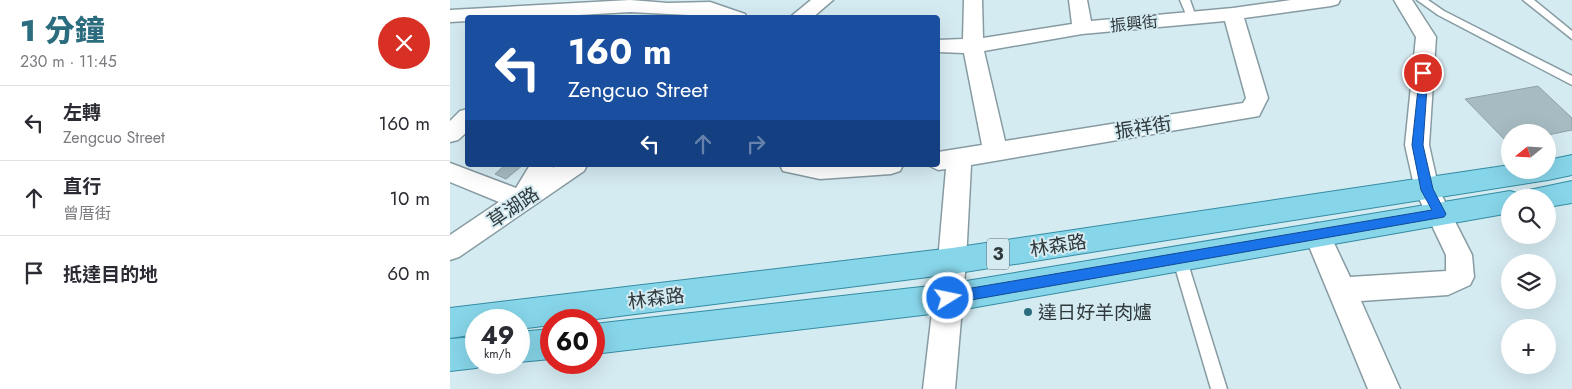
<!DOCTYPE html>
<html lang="zh-TW">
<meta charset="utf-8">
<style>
:root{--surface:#fff;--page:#f7f7f7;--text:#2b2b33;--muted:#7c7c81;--line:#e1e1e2;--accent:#2b6d7f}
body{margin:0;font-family:Jost,"Noto Sans TC",sans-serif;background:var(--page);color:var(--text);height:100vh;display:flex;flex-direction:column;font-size:19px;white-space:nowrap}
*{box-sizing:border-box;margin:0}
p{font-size:16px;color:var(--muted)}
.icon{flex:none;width:28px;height:28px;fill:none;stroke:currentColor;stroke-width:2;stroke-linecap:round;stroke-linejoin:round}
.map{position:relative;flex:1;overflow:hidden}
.drawer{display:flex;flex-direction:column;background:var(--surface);width:450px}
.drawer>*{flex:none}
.top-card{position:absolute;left:15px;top:15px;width:475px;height:152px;border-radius:5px;box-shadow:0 5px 20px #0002;background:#1a4fa0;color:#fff;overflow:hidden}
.needle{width:32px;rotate:252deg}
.tools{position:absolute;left:1051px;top:124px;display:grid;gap:10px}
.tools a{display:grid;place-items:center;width:55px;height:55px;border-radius:50%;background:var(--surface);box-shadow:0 5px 20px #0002;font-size:25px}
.speed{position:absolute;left:15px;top:309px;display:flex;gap:10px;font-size:25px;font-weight:700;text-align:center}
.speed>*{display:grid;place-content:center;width:65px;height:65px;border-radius:50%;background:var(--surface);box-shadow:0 5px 20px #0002;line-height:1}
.speed small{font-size:12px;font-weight:400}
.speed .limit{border:8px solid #d22;background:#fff;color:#111}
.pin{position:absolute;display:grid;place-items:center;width:42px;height:42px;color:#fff;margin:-21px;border:2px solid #fff;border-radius:50%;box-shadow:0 1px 5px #0007}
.me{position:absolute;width:55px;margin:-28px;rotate:80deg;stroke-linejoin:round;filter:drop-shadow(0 0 4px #0008)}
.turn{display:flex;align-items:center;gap:18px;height:105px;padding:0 20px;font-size:22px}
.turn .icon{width:65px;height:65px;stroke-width:2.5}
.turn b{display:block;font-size:35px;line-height:42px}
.lanes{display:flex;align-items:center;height:48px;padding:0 20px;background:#0003;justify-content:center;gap:25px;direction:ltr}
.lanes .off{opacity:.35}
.round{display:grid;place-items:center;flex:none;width:52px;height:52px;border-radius:26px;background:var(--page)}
.headline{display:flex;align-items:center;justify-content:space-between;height:85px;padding:0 20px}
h1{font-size:30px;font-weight:800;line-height:38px;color:var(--accent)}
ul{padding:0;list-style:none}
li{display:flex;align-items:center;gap:15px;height:75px;padding:0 20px;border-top:1px solid var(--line)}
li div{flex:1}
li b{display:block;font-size:19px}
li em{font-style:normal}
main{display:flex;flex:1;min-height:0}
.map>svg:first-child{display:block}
.building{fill:#a6bbc2;stroke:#8da1a8}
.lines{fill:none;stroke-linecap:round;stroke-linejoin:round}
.lane-casing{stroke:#879ba2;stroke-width:3}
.street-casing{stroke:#879ba2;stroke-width:3}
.primary-casing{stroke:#358ca2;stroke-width:2}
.lane{fill:#fff;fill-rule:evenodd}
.street{fill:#fff;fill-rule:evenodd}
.primary{fill:#87d5e9;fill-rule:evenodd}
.route{fill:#1a73e8;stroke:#114b97}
.poi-dot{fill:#2b6d7f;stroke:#d5ebf2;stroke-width:2}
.labels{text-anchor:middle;stroke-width:4;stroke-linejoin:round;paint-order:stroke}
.far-street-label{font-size:16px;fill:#30393b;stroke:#d5ebf2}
.shield{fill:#d5ebf2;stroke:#626e72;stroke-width:1}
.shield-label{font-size:18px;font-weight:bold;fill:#30393b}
.street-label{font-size:19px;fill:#30393b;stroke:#d5ebf2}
.poi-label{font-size:19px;fill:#30393b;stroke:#d5ebf2;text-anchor:start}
</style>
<main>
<section class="drawer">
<div class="headline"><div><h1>1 分鐘</h1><p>230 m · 11:45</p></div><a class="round" style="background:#d93025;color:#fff"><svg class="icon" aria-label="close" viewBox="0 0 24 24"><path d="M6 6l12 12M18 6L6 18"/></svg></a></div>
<ul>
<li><svg class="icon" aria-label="left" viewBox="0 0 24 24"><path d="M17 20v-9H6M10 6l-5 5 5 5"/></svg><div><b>左轉</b><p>Zengcuo Street</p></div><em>160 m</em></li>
<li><svg class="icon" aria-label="ahead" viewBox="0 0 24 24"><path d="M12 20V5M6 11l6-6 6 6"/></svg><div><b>直行</b><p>曾厝街</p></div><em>10 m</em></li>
<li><svg class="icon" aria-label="arrive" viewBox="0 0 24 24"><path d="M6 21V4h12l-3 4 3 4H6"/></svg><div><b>抵達目的地</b></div><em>60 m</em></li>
</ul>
</section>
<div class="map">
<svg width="1122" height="389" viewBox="0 0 1122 389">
<rect width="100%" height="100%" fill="#d5ebf2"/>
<g class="building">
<polygon points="1088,86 1122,118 1122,130 1098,135 1098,132 1060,132 1060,142 1057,142 1015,99"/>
<polygon points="55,165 73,165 56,179 45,174"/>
</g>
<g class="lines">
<defs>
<g id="lane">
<polygon points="730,0 740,0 746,17 744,19 738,19"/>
<polygon points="967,0 978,0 994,11 1122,76 1122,85 988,15"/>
<polygon points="1073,0 1084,0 1122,31 1122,39"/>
<polygon points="729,251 734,253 736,257 777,389 761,389 722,257 724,253"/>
</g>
<g id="street">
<polygon points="180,0 218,3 260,2 295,14 297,18 180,12 78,18 18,18 18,21 0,22 0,10"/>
<polygon points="361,0 383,0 362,18 339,18"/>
<path d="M 514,0 L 532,0 L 533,38 L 622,24 L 619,0 L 637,0 L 641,21 L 783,8 L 841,0 L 890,0 L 888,4 L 881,6 L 794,18 L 818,98 L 809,116 L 521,165 L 516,261 L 505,389 L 473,389 L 488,261 L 496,169 L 488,170 L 478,165 L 488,165 L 488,152 L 532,145 L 514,53 L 488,52 L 488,40 L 513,39 ZM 775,21 L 796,98 L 793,103 L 555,141 L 534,51 L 632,34 Z"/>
<polygon points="944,0 962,0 986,37 979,145 989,190 1022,255 1024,277 1020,285 998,295 911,301 950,389 918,389 854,234 858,226 867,223 876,226 900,277 996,271 996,255 965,190 955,145 966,37"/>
<polygon points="18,109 18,131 8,140 0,142 0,121 10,111"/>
<polygon points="0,163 66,188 80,165 104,165 103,168 107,165 137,165 134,171 9,257 0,260 0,235 49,202 0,182"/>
<polygon points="330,165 453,165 450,171 441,174 370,179 333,171"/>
</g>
<g id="primary">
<polygon points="1122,155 1122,175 1098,180 502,274 138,320 101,320 101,325 69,329 69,320 26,320 26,334 0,338 0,308 502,248 1060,165 1060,170 1098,170 1098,160"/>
<polygon points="1122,181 1122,203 1098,207 1098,198 1075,198 1079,190"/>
<polygon points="1060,191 1070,194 1072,198 1060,198 1060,213 498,312 144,354 144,324 498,284"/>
<polygon points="101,329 101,359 69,362 69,332"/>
<polygon points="26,337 26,362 38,363 26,368 0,371 0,339"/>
</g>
</defs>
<use href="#lane" class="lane-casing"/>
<use href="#street" class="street-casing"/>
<use href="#primary" class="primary-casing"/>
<use href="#lane" class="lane"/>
<use href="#street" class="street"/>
<use href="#primary" class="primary"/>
</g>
<polygon class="route" points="970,70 976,70 978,73 973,145 983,189 996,214 994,217 498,304 493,302 491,298 493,294 498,292 982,210 971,190 962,145"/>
<circle class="poi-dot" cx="578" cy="312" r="5"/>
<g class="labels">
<g class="far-street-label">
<text transform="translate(684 23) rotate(-6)" y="6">振興街</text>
</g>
<rect class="shield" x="537" y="238.5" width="22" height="31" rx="4"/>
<g class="shield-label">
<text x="548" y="260">3</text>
</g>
<g class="street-label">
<text transform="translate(693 127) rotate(-9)" y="7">振祥街</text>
<text transform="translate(63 207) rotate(-34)" y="7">草湖路</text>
<text transform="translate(608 245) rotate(-9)" y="7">林森路</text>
<text transform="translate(206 298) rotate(-7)" y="7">林森路</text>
</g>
<g class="poi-label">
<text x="588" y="319">達日好羊肉爐</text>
</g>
</g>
</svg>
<div class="tools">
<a><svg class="needle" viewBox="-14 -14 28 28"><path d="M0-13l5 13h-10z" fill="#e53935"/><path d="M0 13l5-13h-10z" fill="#7c7c81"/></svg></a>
<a><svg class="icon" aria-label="search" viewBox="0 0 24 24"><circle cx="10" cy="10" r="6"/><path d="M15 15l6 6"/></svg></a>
<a><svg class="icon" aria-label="layers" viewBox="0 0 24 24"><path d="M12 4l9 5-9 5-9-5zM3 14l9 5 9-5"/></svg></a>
<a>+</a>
</div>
<div class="speed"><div>49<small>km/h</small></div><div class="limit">60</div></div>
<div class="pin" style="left:973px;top:73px;background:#d93025"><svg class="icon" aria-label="arrive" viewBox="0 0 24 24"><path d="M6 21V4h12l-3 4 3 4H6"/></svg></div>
<svg class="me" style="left:498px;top:298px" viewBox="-20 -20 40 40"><circle r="17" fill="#1a73e8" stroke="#fff" stroke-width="3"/><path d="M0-11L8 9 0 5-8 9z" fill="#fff"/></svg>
<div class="top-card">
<div class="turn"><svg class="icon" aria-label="left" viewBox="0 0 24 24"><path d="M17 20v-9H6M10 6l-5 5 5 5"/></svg><div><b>160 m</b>Zengcuo Street</div></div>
<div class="lanes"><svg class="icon" aria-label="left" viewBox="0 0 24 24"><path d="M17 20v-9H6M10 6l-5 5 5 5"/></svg><svg class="icon off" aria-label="ahead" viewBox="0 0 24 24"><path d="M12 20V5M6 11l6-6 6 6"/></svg><svg class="icon off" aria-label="right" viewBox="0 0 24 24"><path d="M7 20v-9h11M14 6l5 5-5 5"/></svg></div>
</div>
</div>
</main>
